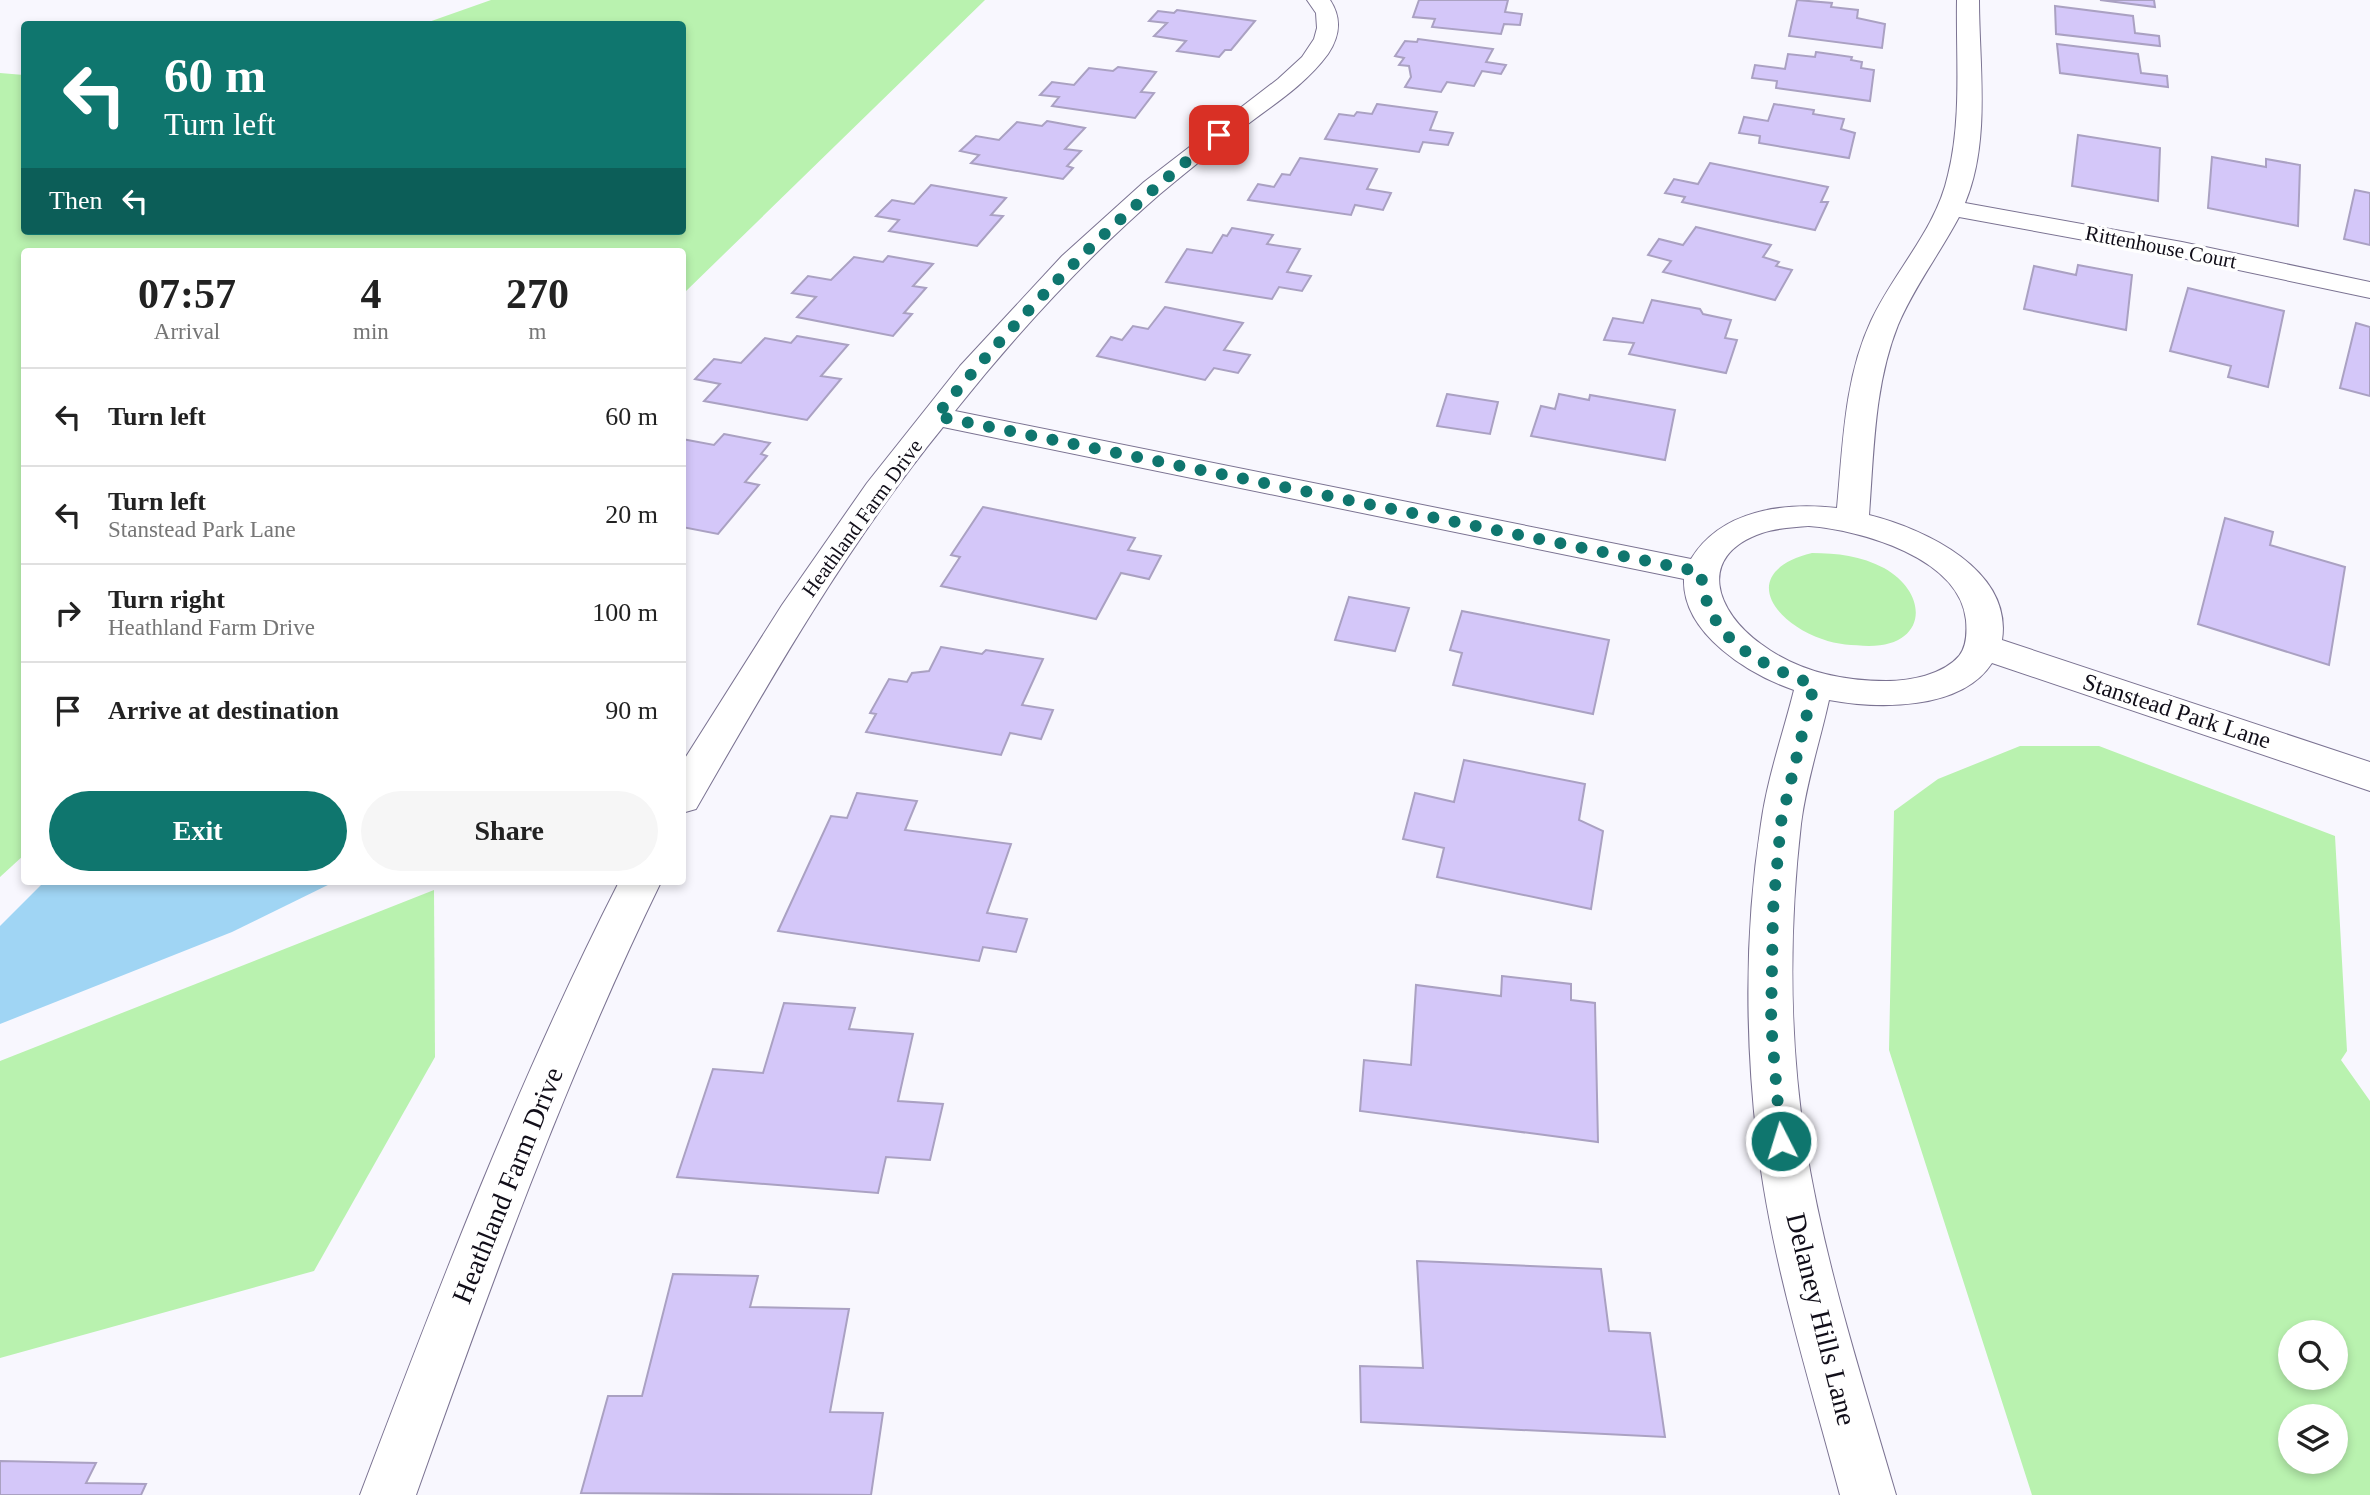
<!DOCTYPE html>
<style>
:root{--surface:#fff;--page:#f6f6f6;--text:#222;--muted:#767676;--line:#e0e0e0;--accent:#0f766e}
body{margin:0;font-family:Georgia,serif;background:var(--page);color:var(--text);height:100vh;display:flex;flex-direction:column;font-size:26px;white-space:nowrap}
*{box-sizing:border-box;margin:0}
p{font-size:23px;color:var(--muted)}
.icon{flex:none;width:38px;height:38px;fill:none;stroke:currentColor;stroke-width:2;stroke-linecap:round;stroke-linejoin:round}
.map{position:relative;flex:1;overflow:hidden}
.sheet{position:absolute;left:21px;top:248px;width:665px;height:637px;display:flex;flex-direction:column;background:var(--surface);border-radius:7px;box-shadow:0 4px 10px #0003}
.sheet>*{flex:none}
.hud{position:absolute;left:21px;top:21px;width:665px;height:214px;border-radius:7px;box-shadow:0 4px 10px #0003;background:#0f766e;color:#fff;overflow:hidden}
.buttons{position:absolute;left:2278px;top:1320px;display:grid;gap:14px}
.buttons a{display:grid;place-items:center;width:70px;height:70px;border-radius:50%;background:var(--surface);box-shadow:0 4px 10px #0003;font-size:35px}
.pin{position:absolute;display:grid;place-items:center;width:60px;height:60px;color:#fff;margin:-30px;border-radius:14px;box-shadow:0 4px 10px #0006}
.me{position:absolute;width:77px;margin:-38px;rotate:355deg;stroke-linejoin:round;filter:drop-shadow(0 0 5px #0008)}
.turn{display:flex;align-items:center;gap:24px;height:147px;padding:0 28px;font-size:32px}
.turn .icon{width:91px;height:91px;stroke-width:2.5}
.turn b{display:block;font-size:49px;line-height:60px}
.then{display:flex;align-items:center;height:66px;padding:0 28px;background:#0003;gap:14px;font-size:26px}
.eta{display:flex;justify-content:space-evenly;align-items:center;height:119px;text-align:center}
.eta b{font-size:42px;font-weight:700;line-height:49px}
.action{display:flex;gap:14px;margin-top:auto;padding:14px 28px}
.action a{flex:1;height:80px;border-radius:42px;background:var(--accent);color:#fff;font-size:28px;font-weight:700;line-height:80px;text-align:center}
.action a+a{background:var(--page);color:var(--text)}
ul{padding:0;list-style:none}
li{display:flex;align-items:center;gap:21px;height:98px;padding:0 28px;border-top:2px solid var(--line)}
li div{flex:1}
li b{display:block;font-size:26px}
li em{font-style:normal}
.map>svg:first-child{display:block}
.green{fill:#b9f2af;fill-rule:evenodd}
.water{fill:#a0d5f4}
.building{fill:#d4c7f9;stroke:#aaa1c2;stroke-width:2}
.lines{fill:none;stroke-linecap:round;stroke-linejoin:round}
.minor-casing{stroke:#7b7392;stroke-width:2}
.minor{fill:#fff;fill-rule:evenodd}
.route{stroke:#0f766e;stroke-width:12;stroke-dasharray:0 21.6}
.labels{text-anchor:middle;stroke-width:7;stroke-linejoin:round;paint-order:stroke}
.far-street-label{font-size:21px;fill:#110e19;stroke:#fff}
.street-label{font-size:24px;fill:#110e19;stroke:#fff}
.near-street-label{font-size:28px;fill:#110e19;stroke:#fff}
</style>
<div class="map">
<svg width="2370" height="1495" viewBox="0 0 2370 1495">
<rect width="100%" height="100%" fill="#f8f7fe"/>
<g class="green">
<polygon points="491,0 985,0 683,294 682,252 24,252 24,855 0,877 0,73 24,75 24,231 682,231 682,24 423,24"/>
<path d="M 1812,553 C 1837,553 1861,556 1884,568 C 1930,594 1927,646 1869,646 C 1853,645 1837,645 1822,639 C 1770,621 1739,571 1812,553 Z"/>
<path d="M 2020,746 L 2099,746 L 2335,836 L 2347,1051 L 2341,1060 L 2370,1101 L 2370,1495 L 2032,1495 L 1889,1050 L 1894,811 L 1938,779 ZM 2291,1332 L 2336,1332 L 2336,1377 L 2291,1377 ZM 2291,1416 L 2336,1416 L 2336,1461 L 2291,1461 Z"/>
<polygon points="434,890 435,1057 314,1271 0,1358 0,1061"/>
</g>
<polygon class="water" points="44,882 334,882 232,932 0,1024 0,926"/>
<g class="building">
<polygon points="1419,0 1508,0 1505,12 1522,14 1520,25 1504,24 1501,34 1432,27 1435,19 1413,17"/>
<polygon points="1797,0 1832,3 1831,7 1858,10 1857,18 1885,24 1882,48 1789,36"/>
<polygon points="2100,0 2154,0 2155,7"/>
<polygon points="2055,6 2133,16 2135,33 2159,36 2160,46 2056,34"/>
<polygon points="1177,10 1255,21 1231,50 1225,50 1219,57 1177,51 1186,41 1154,36 1167,23 1149,21 1158,11 1174,13"/>
<polygon points="1418,39 1493,49 1486,62 1506,65 1501,74 1482,71 1474,86 1447,82 1441,92 1405,87 1411,77 1409,66 1399,65 1404,58 1395,56 1405,41 1417,42"/>
<polygon points="2057,44 2138,54 2141,73 2167,76 2168,87 2060,73"/>
<polygon points="1816,52 1852,57 1851,60 1862,62 1861,68 1874,70 1870,101 1776,88 1777,81 1752,78 1755,65 1785,69 1788,54 1815,57"/>
<polygon points="1118,67 1156,72 1141,92 1154,93 1135,118 1052,106 1059,97 1040,95 1052,82 1074,85 1089,68 1113,71"/>
<polygon points="1377,104 1437,112 1430,130 1453,133 1448,145 1423,142 1419,152 1325,139 1339,114 1354,116 1357,112 1372,114"/>
<polygon points="1774,104 1814,110 1813,114 1844,119 1841,129 1855,133 1849,158 1759,143 1760,136 1739,133 1744,117 1768,121"/>
<polygon points="1047,121 1085,128 1065,149 1081,151 1067,166 1073,168 1063,179 971,163 979,155 960,151 976,136 999,140 1017,122 1042,126"/>
<polygon points="2078,135 2160,148 2158,201 2072,186"/>
<polygon points="2212,157 2266,167 2266,159 2300,165 2298,226 2208,208"/>
<polygon points="1300,158 1377,169 1367,189 1391,193 1383,210 1355,205 1351,215 1248,200 1258,184 1274,187 1282,174 1290,175"/>
<polygon points="1710,163 1828,187 1821,202 1828,202 1815,230 1682,202 1685,197 1665,193 1674,179 1698,184"/>
<polygon points="931,185 1006,198 991,215 1003,216 977,246 889,231 899,220 876,216 892,200 914,204"/>
<polygon points="2355,190 2370,193 2370,245 2344,239"/>
<polygon points="1696,227 1771,245 1763,257 1779,262 1776,266 1792,270 1775,300 1663,272 1671,261 1648,255 1659,239 1683,245"/>
<polygon points="1232,228 1273,235 1267,244 1300,249 1287,272 1311,276 1302,291 1279,287 1272,299 1166,282 1187,249 1212,253 1223,235 1227,236"/>
<polygon points="888,256 933,264 913,286 926,288 904,313 912,314 893,336 797,317 816,297 792,293 808,276 831,280 854,257 883,262"/>
<polygon points="2078,265 2132,275 2126,330 2024,309 2034,266 2076,275"/>
<polygon points="2188,288 2284,311 2268,387 2228,377 2231,366 2170,351"/>
<polygon points="1652,300 1700,309 1703,314 1731,320 1725,338 1737,340 1726,373 1629,354 1634,343 1604,340 1613,318 1643,323"/>
<polygon points="1165,307 1243,323 1224,350 1250,355 1238,373 1214,368 1205,380 1097,356 1111,337 1122,340 1133,326 1148,329"/>
<polygon points="2356,323 2370,327 2370,396 2340,388"/>
<polygon points="797,336 848,345 821,376 841,379 807,420 704,401 720,384 695,379 714,359 741,363 765,338 791,343"/>
<polygon points="1447,394 1498,402 1490,434 1437,426"/>
<polygon points="1559,394 1589,400 1590,395 1675,410 1665,460 1531,436 1541,406 1555,409"/>
<polygon points="724,434 770,443 761,454 767,456 745,482 759,485 718,534 682,527 682,439 714,445"/>
<polygon points="983,507 1135,538 1128,550 1161,556 1149,579 1121,573 1096,619 941,586 960,557 951,555"/>
<polygon points="2225,518 2273,532 2270,545 2345,567 2329,665 2198,624"/>
<polygon points="1349,597 1409,608 1395,651 1335,640"/>
<polygon points="1462,611 1609,640 1593,714 1453,685 1462,653 1450,650"/>
<polygon points="941,647 982,654 986,650 1043,659 1022,705 1053,710 1041,739 1010,733 1001,755 866,732 876,714 870,713 889,679 907,682 912,673 929,671"/>
<polygon points="1464,760 1585,784 1579,820 1603,831 1591,909 1437,877 1444,848 1403,839 1415,793 1454,802"/>
<polygon points="857,793 917,801 905,830 1011,844 987,913 1027,919 1016,952 983,947 979,961 778,931 831,816 847,818"/>
<polygon points="1502,976 1571,984 1571,1000 1595,1003 1598,1142 1360,1111 1364,1060 1411,1065 1416,985 1501,996"/>
<polygon points="784,1003 855,1008 849,1029 913,1034 898,1101 943,1104 930,1160 886,1157 878,1193 677,1177 713,1069 763,1073"/>
<polygon points="1417,1261 1601,1269 1609,1331 1650,1333 1665,1437 1361,1422 1360,1366 1423,1368"/>
<polygon points="673,1274 758,1276 750,1307 849,1309 830,1412 883,1413 871,1495 581,1493 608,1396 642,1396"/>
<polygon points="0,1461 96,1463 86,1483 146,1484 141,1495 0,1495"/>
</g>
<g class="lines">
<defs>
<g id="minor">
<path d="M 1307,0 L 1330,0 C 1342,18 1340,36 1328,54 C 1307,83 1276,103 1248,124 C 1218,146 1189,170 1160,194 C 1085,259 1017,333 955,411 L 1691,559 C 1721,510 1783,502 1837,508 C 1843,445 1844,379 1871,321 C 1894,271 1936,230 1948,175 C 1962,119 1956,58 1957,0 L 1979,0 C 1979,65 1991,141 1965,203 L 2182,242 L 2370,282 L 2370,298 L 2182,258 L 1959,217 C 1940,253 1914,287 1898,325 C 1874,385 1874,451 1869,515 C 1925,529 2013,570 2002,640 L 2370,762 L 2370,791 L 1992,663 C 1961,711 1878,709 1829,700 C 1820,741 1806,783 1801,824 C 1789,928 1789,1038 1805,1141 C 1824,1262 1862,1378 1896,1495 L 1840,1495 C 1809,1378 1771,1261 1757,1140 C 1745,1036 1745,927 1761,824 C 1767,779 1783,734 1794,690 C 1750,675 1682,634 1684,579 L 943,427 C 847,545 771,678 696,809 L 682,813 L 682,763 L 782,605 L 867,483 L 960,366 L 1062,256 L 1144,182 L 1278,79 L 1302,57 L 1314,39 L 1317,28 L 1316,13 ZM 1809,526 C 1861,530 1960,558 1966,620 C 1967,632 1967,646 1959,656 C 1943,675 1909,681 1886,681 C 1842,681 1797,671 1761,644 C 1716,612 1695,556 1762,533 C 1777,528 1794,527 1809,526 Z"/>
<path d="M 619,882 L 661,882 C 564,1081 490,1287 416,1495 L 360,1495 C 439,1287 518,1080 619,882 Z"/>
</g>
</defs>
<use href="#minor" class="minor-casing"/>
<use href="#minor" class="minor"/>
</g>
<g class="lines">
<path class="route" d="M 1219,135 C 1114,218 1021,312 936,416 L 1701,572 C 1706,640 1758,663 1814,685 L 1781,822 L 1773,910 L 1771,1023 L 1781,1141"/>
</g>
<g class="labels">
<g class="far-street-label">
<text transform="translate(2161 247) rotate(11)" y="7">Rittenhouse Court</text>
<text transform="translate(862 518) rotate(-54)" y="7">Heathland Farm Drive</text>
</g>
<g class="street-label">
<text transform="translate(2177 711) rotate(18)" y="8">Stanstead Park Lane</text>
</g>
<g class="near-street-label">
<text transform="translate(507 1185) rotate(-68)" y="10">Heathland Farm Drive</text>
<text transform="translate(1822 1319) rotate(76)" y="10">Delaney Hills Lane</text>
</g>
</g>
</svg>
<div class="buttons">
<a><svg class="icon" aria-label="search" viewBox="0 0 24 24"><circle cx="10" cy="10" r="6"/><path d="M15 15l6 6"/></svg></a>
<a><svg class="icon" aria-label="layers" viewBox="0 0 24 24"><path d="M12 4l9 5-9 5-9-5zM3 14l9 5 9-5"/></svg></a>
</div>
<div class="pin" style="left:1219px;top:135px;background:#d93025"><svg class="icon" aria-label="arrive" viewBox="0 0 24 24"><path d="M6 21V4h12l-3 4 3 4H6"/></svg></div>
<svg class="me" style="left:1781px;top:1141px" viewBox="-20 -20 40 40"><circle r="17" fill="#0f766e" stroke="#fff" stroke-width="3"/><path d="M0-11L8 9 0 5-8 9z" fill="#fff"/></svg>
<div class="hud">
<div class="turn"><svg class="icon" aria-label="left" viewBox="0 0 24 24"><path d="M17 20v-9H6M10 6l-5 5 5 5"/></svg><div><b>60 m</b>Turn left</div></div>
<div class="then">Then<svg class="icon" aria-label="left" viewBox="0 0 24 24"><path d="M17 20v-9H6M10 6l-5 5 5 5"/></svg></div>
</div>
<section class="sheet">
<div class="eta">
<div><b>07:57</b><p>Arrival</p></div>
<div><b>4</b><p>min</p></div>
<div><b>270</b><p>m</p></div>
</div>
<ul>
<li><svg class="icon" aria-label="left" viewBox="0 0 24 24"><path d="M17 20v-9H6M10 6l-5 5 5 5"/></svg><div><b>Turn left</b></div><em>60 m</em></li>
<li><svg class="icon" aria-label="left" viewBox="0 0 24 24"><path d="M17 20v-9H6M10 6l-5 5 5 5"/></svg><div><b>Turn left</b><p>Stanstead Park Lane</p></div><em>20 m</em></li>
<li><svg class="icon" aria-label="right" viewBox="0 0 24 24"><path d="M7 20v-9h11M14 6l5 5-5 5"/></svg><div><b>Turn right</b><p>Heathland Farm Drive</p></div><em>100 m</em></li>
<li><svg class="icon" aria-label="arrive" viewBox="0 0 24 24"><path d="M6 21V4h12l-3 4 3 4H6"/></svg><div><b>Arrive at destination</b></div><em>90 m</em></li>
</ul>
<div class="action"><a>Exit</a><a>Share</a></div>
</section>
</div>
